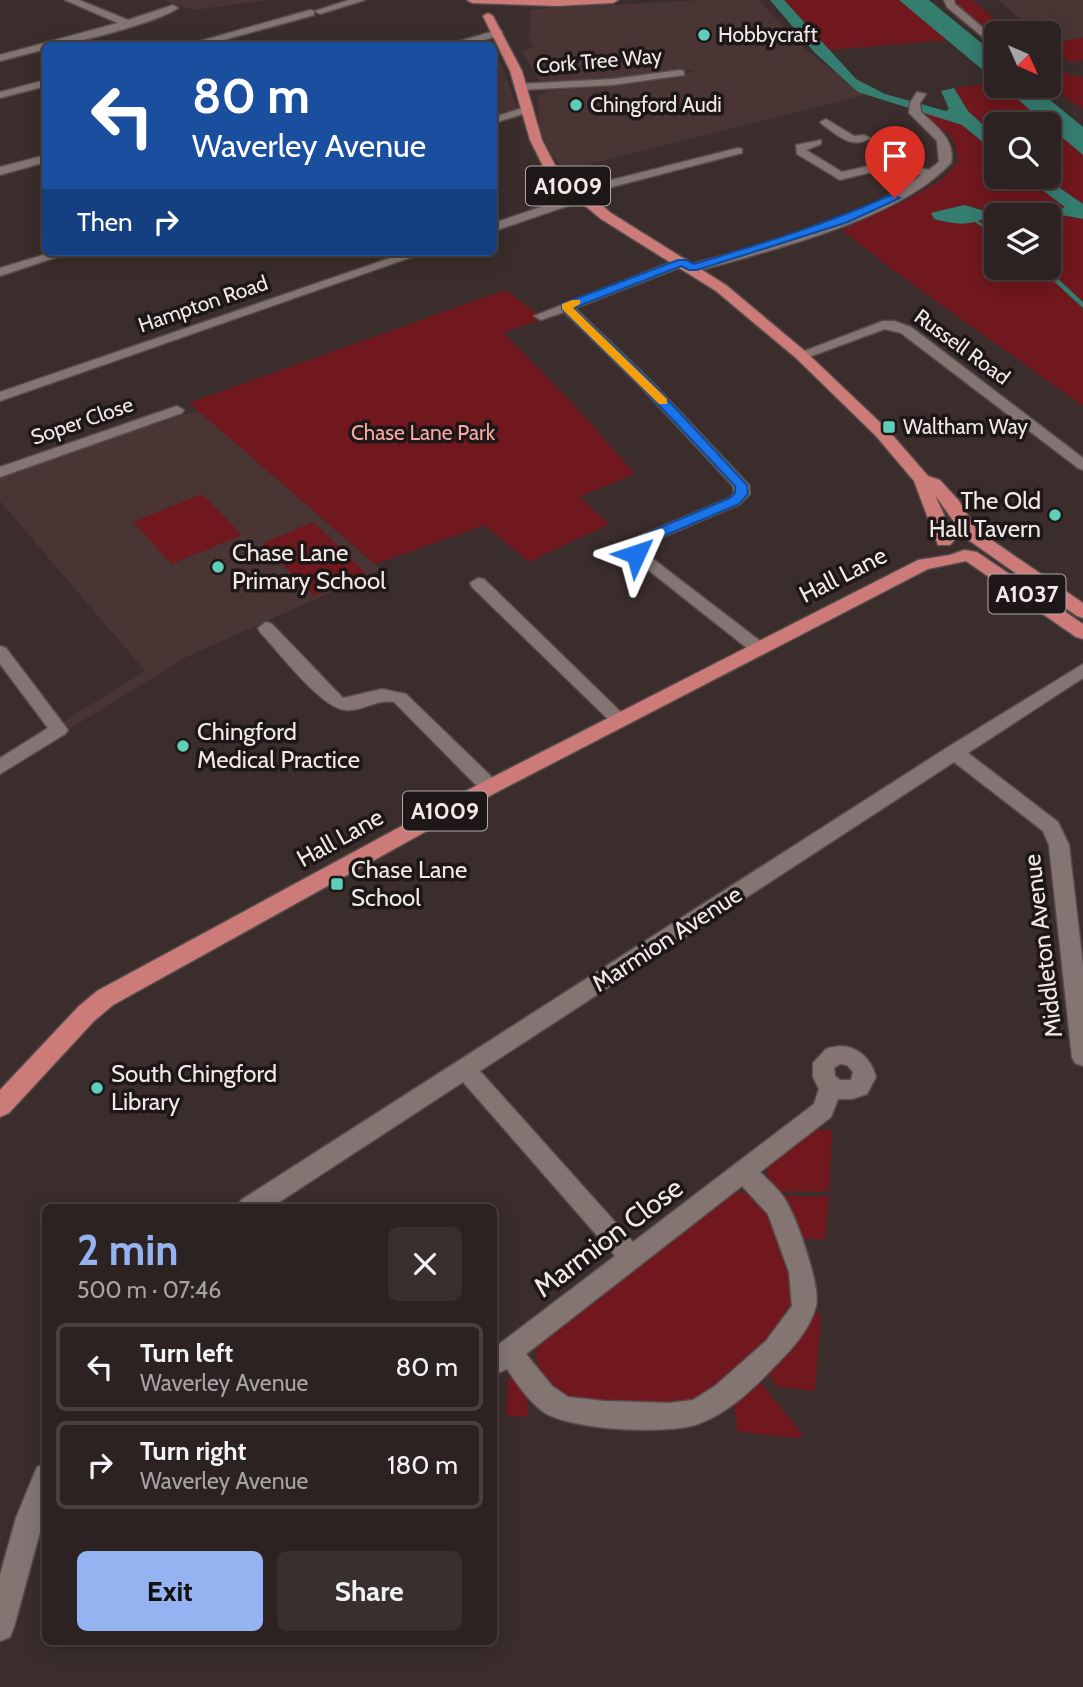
<!DOCTYPE html>
<meta charset="utf-8">
<style>
:root{--surface:#2c2221;--page:#382f2e;--text:#f1f3f6;--muted:#a6a4a5;--line:#483f3f;--accent:#95b2f1}
body{margin:0;font-family:Cabin,sans-serif;background:var(--page);color:var(--text);height:100vh;display:flex;flex-direction:column;font-size:26px;white-space:nowrap}
*{box-sizing:border-box;margin:0}
p{font-size:23px;color:var(--muted)}
.icon{flex:none;width:38px;height:38px;fill:none;stroke:currentColor;stroke-width:2;stroke-linecap:round;stroke-linejoin:round}
.map{position:relative;flex:1;overflow:hidden}
.sheet{position:absolute;left:42px;top:1204px;width:455px;height:441px;display:flex;flex-direction:column;background:var(--surface);border-radius:10px;box-shadow:0 4px 18px #0003,0 0 0 2px var(--line)}
.sheet>*{flex:none}
.guide{position:absolute;left:42px;top:42px;width:455px;height:214px;border-radius:10px;box-shadow:0 4px 18px #0003,0 0 0 2px var(--line);background:#1a4fa0;color:#fff;overflow:hidden}
.needle{width:46px;rotate:135deg}
.controls{position:absolute;left:984px;top:21px;display:grid;gap:14px}
.controls a{display:grid;place-items:center;width:77px;height:77px;border-radius:10px;background:var(--surface);box-shadow:0 4px 18px #0003,0 0 0 2px var(--line);font-size:35px}
.pin{position:absolute;display:grid;place-items:center;width:60px;height:60px;color:#fff;margin:-72px -30px;border-radius:50% 50% 50% 0;rotate:-45deg;box-shadow:0 0 7px #0007}
.pin .icon{rotate:45deg}
.me{position:absolute;width:77px;margin:-38px;rotate:48deg;stroke-linejoin:round;filter:drop-shadow(0 0 5px #0008)}
.turn{display:flex;align-items:center;gap:24px;height:147px;padding:0 35px;font-size:32px}
.turn .icon{width:91px;height:91px;stroke-width:2.5}
.turn b{display:block;font-size:49px;line-height:60px}
.then{display:flex;align-items:center;height:66px;padding:0 35px;background:#0003;gap:14px;font-size:26px}
.round{display:grid;place-items:center;flex:none;width:74px;height:74px;border-radius:10px;background:var(--page)}
.summary{display:flex;align-items:center;justify-content:space-between;height:119px;padding:0 35px}
h1{font-size:42px;font-weight:700;line-height:52px;color:var(--accent)}
.action{display:flex;gap:14px;margin-top:auto;padding:14px 35px}
.action a{flex:1;height:80px;border-radius:10px;background:var(--accent);color:#111;font-size:28px;font-weight:700;line-height:80px;text-align:center}
.action a+a{background:var(--page);color:var(--text)}
ul{padding:0;list-style:none}
li{display:flex;align-items:center;gap:21px;height:88px;margin:0 14px 10px;padding:0 21px;border:4px solid var(--line);border-radius:10px}
li div{flex:1}
li b{display:block;font-size:26px}
li em{font-style:normal}
.map>svg:first-child{display:block}
.built{fill:#493634}
.green{fill:#70181d}
.water{fill:#347d6f}
.lines{fill:none;stroke-linecap:round;stroke-linejoin:round}
.stream-far1{stroke:#347d6f;stroke-width:2.5}
.stream{stroke:#347d6f;stroke-width:4.5}
.minor-casing{stroke:#574c4c;stroke-width:3}
.major-casing{stroke:#574c4c;stroke-width:3}
.minor{fill:#847573;fill-rule:evenodd}
.major{fill:#cc7b78;fill-rule:evenodd}
.route{fill:#1a73e8;stroke:#114b97;stroke-width:2}
.slow{fill:#f59e0b}
.poi-dot{fill:#5eceb8;stroke:#1d1717;stroke-width:2.5}
.labels{text-anchor:middle;stroke-width:7;stroke-linejoin:round;paint-order:stroke}
.far-poi-label{font-size:21px;fill:#f2e9e8;stroke:#1d1717;text-anchor:start}
.far-street-label{font-size:21px;fill:#f2e9e8;stroke:#1d1717}
.far-park-label{font-size:21px;fill:#f7a8a3;stroke:#1d1717}
.shield{fill:#1d1717;stroke:#b2aaa9;stroke-width:2}
.shield-label{font-size:23px;font-weight:bold;fill:#f2e9e8}
.poi-label{font-size:24px;fill:#f2e9e8;stroke:#1d1717;text-anchor:start}
.street-label{font-size:24px;fill:#f2e9e8;stroke:#1d1717}
.near-street-label{font-size:28px;fill:#f2e9e8;stroke:#1d1717}
</style>
<div class="map">
<svg width="1083" height="1687" viewBox="0 0 1083 1687">
<rect width="100%" height="100%" fill="#3a2d2c"/>
<g class="built">
<polygon points="163,0 267,0 194,10"/>
<polygon points="703,0 758,0 807,51 866,95 566,170 552,155 540,131 538,96 547,91 607,86 695,71 680,69 612,80 546,83 538,79 522,51 533,47 528,37 531,24 529,12 535,9"/>
<polygon points="998,0 1083,0 1083,37 1048,44 1048,33 1035,33"/>
<polygon points="501,62 517,108 494,115 494,64"/>
<polygon points="198,410 381,570 186,657 71,728 63,722 145,671 0,501 0,475"/>
</g>
<g class="green">
<polygon points="784,0 899,0 948,40 829,50"/>
<polygon points="956,0 973,0 1010,33 996,33 996,41 957,7"/>
<polygon points="1083,37 1083,60 1070,62 1048,45"/>
<polygon points="1048,61 1065,73 1083,78 1083,110 1048,83"/>
<polygon points="990,76 996,81 996,86 1002,86 1047,124 996,124 996,137 968,111 954,88 982,84"/>
<path d="M 917,110 L 962,125 L 996,153 L 996,177 L 1025,177 L 1065,207 C 1050,219 984,211 964,205 L 985,219 L 996,216 L 996,268 L 1048,268 L 1048,215 L 1011,215 L 1056,214 L 1083,219 L 1083,406 L 894,271 L 842,230 L 905,201 L 943,179 L 959,160 L 953,138 Z"/>
<polygon points="1048,125 1083,155 1083,204 1044,177 1048,177"/>
<polygon points="505,290 545,319 503,332 574,405 635,474 579,497 609,524 529,562 485,525 375,564 189,403"/>
<polygon points="202,494 242,535 172,564 133,522"/>
<polygon points="313,522 366,573 314,596 262,544"/>
<path d="M 811,1128 L 832,1131 L 829,1191 L 775,1192 C 751,1161 788,1147 811,1128 Z"/>
<path d="M 735,1191 C 766,1196 771,1217 781,1243 C 787,1259 796,1277 795,1294 C 794,1333 716,1395 681,1405 C 666,1409 578,1403 564,1397 C 560,1396 556,1390 552,1387 C 539,1373 534,1364 537,1345 L 725,1194 Z"/>
<polygon points="779,1196 829,1196 825,1240 799,1238"/>
<polygon points="810,1312 821,1314 815,1391 777,1387 766,1371"/>
<polygon points="511,1376 527,1393 528,1417 506,1415 508,1380"/>
<polygon points="757,1378 803,1435 799,1438 738,1432 734,1402"/>
</g>
<g class="water">
<polygon points="770,0 784,0 856,79 885,94 946,111 949,109 941,91 954,88 968,111 996,137 996,153 962,125 858,92 815,53"/>
<polygon points="899,0 929,0 996,55 996,81"/>
<polygon points="1002,86 1033,86 1083,127 1083,155"/>
<polygon points="1025,177 1044,177 1083,204 1083,219 1056,214 991,216 990,212 1055,211 1065,207"/>
<path d="M 964,205 L 985,211 L 987,217 C 970,227 952,224 934,219 L 931,213 Z"/>
</g>
<g class="lines">
<g class="stream-far1">
<polyline points="977,222 996,234"/>
<polyline points="1042,268 1044,270"/>
</g>
<polyline class="stream" points="1043,268 1083,305"/>
<defs>
<g id="minor">
<path d="M 65,0 L 79,0 L 128,20 L 173,5 L 178,8 C 158,22 70,46 46,46 L 46,49 L 0,61 L 0,55 L 118,23 Z"/>
<polygon points="349,0 365,0 320,14 315,11"/>
<polygon points="944,0 954,0 955,4 996,39 996,48 947,7"/>
<polygon points="310,10 314,11 314,15 202,46 183,46"/>
<polygon points="498,30 502,31 502,35 462,46 443,46"/>
<polygon points="680,70 684,71 684,75 613,85 520,90 515,87 520,84 613,79"/>
<polygon points="46,80 46,86 0,98 0,92"/>
<path d="M 917,92 L 926,94 L 920,103 L 921,112 C 936,126 956,140 951,163 C 898,220 771,250 698,271 L 688,271 L 688,265 C 767,243 855,225 921,175 L 891,167 L 840,180 L 797,154 L 796,145 L 821,140 L 821,144 L 806,150 L 842,172 L 891,161 L 929,170 L 939,162 L 937,141 L 909,113 L 910,103 Z"/>
<polygon points="529,106 533,107 533,111 494,123 494,117"/>
<path d="M 826,119 L 854,136 L 864,135 L 870,138 C 852,150 837,135 822,124 L 820,122 Z"/>
<polygon points="738,148 742,149 742,153 585,194 585,200 494,231 494,223 573,196 570,193 572,190"/>
<polygon points="46,155 46,162 0,175 0,167"/>
<polygon points="53,252 72,252 0,276 0,268"/>
<polygon points="408,252 426,252 0,401 0,392"/>
<polygon points="682,258 686,259 686,265 575,308 650,380 749,485 750,494 740,504 651,542 645,548 644,552 764,644 767,648 758,654 752,652 628,554 629,546 639,536 730,498 734,493 733,486 640,386 564,312 541,320 534,316"/>
<polygon points="883,321 894,321 911,327 1083,458 1083,470 1078,468 901,333 885,329 806,358 801,359 794,355"/>
<polygon points="177,406 184,410 182,413 0,477 0,467"/>
<polygon points="478,578 484,579 625,716 628,720 625,724 613,724 472,587 470,583"/>
<path d="M 266,622 L 272,624 L 343,698 L 382,689 L 406,694 L 497,782 L 499,787 L 497,792 L 483,792 L 394,702 C 376,699 362,712 345,710 C 321,708 278,651 260,632 L 258,628 Z"/>
<polygon points="0,646 6,648 68,730 65,734 0,774 0,758 48,728 0,664"/>
<path d="M 1083,664 L 1083,678 L 968,753 L 1058,822 L 1069,845 L 1083,966 L 1083,1066 L 1075,1063 L 1072,1057 L 1049,845 L 1043,831 L 954,762 L 480,1071 L 633,1242 L 814,1104 L 819,1089 L 813,1077 L 813,1063 L 826,1049 C 850,1040 870,1054 876,1077 L 867,1094 L 852,1099 L 838,1099 L 831,1117 L 760,1172 C 767,1179 776,1187 782,1195 C 795,1211 821,1286 816,1306 C 810,1330 791,1350 774,1367 C 753,1389 727,1414 698,1424 C 667,1435 573,1430 545,1413 C 529,1402 518,1385 507,1369 L 494,1375 L 494,1348 L 615,1256 L 463,1082 L 270,1208 L 238,1208 L 241,1200 L 948,747 ZM 840,1064 L 847,1065 L 853,1072 L 851,1080 L 840,1080 L 835,1076 L 834,1068 ZM 742,1186 L 768,1214 L 789,1272 L 792,1306 L 766,1341 L 715,1386 L 693,1400 L 669,1403 L 604,1401 L 568,1397 L 552,1386 L 526,1354 Z"/>
<polygon points="46,1463 46,1510 14,1627 10,1637 0,1641 0,1575 16,1518 37,1467"/>
</g>
<g id="major">
<polygon points="467,0 618,0 613,3 557,6 472,3"/>
<path d="M 488,13 L 493,16 L 522,71 L 542,140 L 557,169 L 611,213 L 726,285 L 806,352 L 888,430 L 928,476 L 940,480 L 959,501 L 977,530 L 1083,603 L 1083,618 L 1077,616 L 967,539 L 957,537 L 950,545 L 938,545 L 914,481 L 876,436 L 796,358 L 716,291 L 601,219 L 547,174 L 530,140 L 510,71 L 483,16 ZM 935,495 L 957,526 L 950,528 Z"/>
<polygon points="964,550 977,552 1083,624 1083,639 1076,637 966,561 928,569 497,792 113,1005 94,1021 9,1113 0,1117 0,1090 78,1007 97,991 483,782 918,560 950,555"/>
</g>
</defs>
<use href="#minor" class="minor-casing"/>
<use href="#major" class="major-casing"/>
<use href="#minor" class="minor"/>
<use href="#major" class="major"/>
</g>
<path class="route" d="M 891,195 L 900,198 L 848,222 L 697,270 L 689,270 L 681,266 L 573,308 L 650,381 L 747,485 L 748,494 L 739,504 L 649,542 L 643,547 L 641,556 L 632,556 L 630,546 L 640,536 L 730,498 L 735,493 L 735,486 L 641,386 L 562,309 L 562,304 L 678,260 L 686,260 L 694,264 C 761,244 827,224 891,195 Z"/>
<polygon class="slow" points="572,300 580,300 580,304 573,308 667,399 667,404 659,404 562,309 562,304"/>
<g class="poi-dot">
<circle cx="704" cy="35" r="7"/>
<circle cx="576" cy="105" r="7"/>
<rect x="882" y="420" width="14" height="14" rx="3.5"/>
<circle cx="1055" cy="515" r="7"/>
<circle cx="218" cy="567" r="7"/>
<circle cx="183" cy="746" r="7"/>
<rect x="330" y="877" width="14" height="14" rx="3.5"/>
<circle cx="97" cy="1088" r="7"/>
</g>
<g class="labels">
<g class="far-poi-label">
<text x="718" y="42">Hobbycraft</text>
<text x="590" y="112">Chingford Audi</text>
<text x="903" y="434">Waltham Way</text>
</g>
<g class="far-street-label">
<text transform="translate(599 61) rotate(-5)" y="7">Cork Tree Way</text>
<text transform="translate(203 304) rotate(-19)" y="7">Hampton Road</text>
<text transform="translate(962 347) rotate(36)" y="7">Russell Road</text>
<text transform="translate(82 421) rotate(-19)" y="7">Soper Close</text>
</g>
<g class="far-park-label">
<text x="423" y="440">Chase Lane Park</text>
</g>
<g class="shield">
<rect x="526" y="166.5" width="84" height="39" rx="5"/>
<rect x="988.5" y="574.5" width="77" height="39" rx="5"/>
<rect x="403" y="791.5" width="84" height="39" rx="5"/>
</g>
<g class="shield-label">
<text x="568" y="194">A1009</text>
<text x="1027" y="602">A1037</text>
<text x="445" y="819">A1009</text>
</g>
<g class="poi-label">
<text x="1041" y="509" text-anchor="end">The Old<tspan x="1041" dy="28">Hall Tavern</tspan></text>
<text x="232" y="561">Chase Lane<tspan x="232" dy="28">Primary School</tspan></text>
<text x="197" y="740">Chingford<tspan x="197" dy="28">Medical Practice</tspan></text>
<text x="351" y="878">Chase Lane<tspan x="351" dy="28">School</tspan></text>
<text x="111" y="1082">South Chingford<tspan x="111" dy="28">Library</tspan></text>
</g>
<g class="street-label">
<text transform="translate(843 575) rotate(-27)" y="8">Hall Lane</text>
<text transform="translate(340 838) rotate(-29)" y="8">Hall Lane</text>
<text transform="translate(667 939) rotate(-33)" y="8">Marmion Avenue</text>
<text transform="translate(1043 946) rotate(-97)" y="8">Middleton Avenue</text>
</g>
<g class="near-street-label">
<text transform="translate(608 1237) rotate(-37)" y="10">Marmion Close</text>
</g>
</g>
</svg>
<div class="controls">
<a><svg class="needle" viewBox="-14 -14 28 28"><path d="M0-13l5 13h-10z" fill="#e53935"/><path d="M0 13l5-13h-10z" fill="#a6a4a5"/></svg></a>
<a><svg class="icon" aria-label="search" viewBox="0 0 24 24"><circle cx="10" cy="10" r="6"/><path d="M15 15l6 6"/></svg></a>
<a><svg class="icon" aria-label="layers" viewBox="0 0 24 24"><path d="M12 4l9 5-9 5-9-5zM3 14l9 5 9-5"/></svg></a>
</div>
<div class="pin" style="left:895px;top:198px;background:#d93025"><svg class="icon" aria-label="arrive" viewBox="0 0 24 24"><path d="M6 21V4h12l-3 4 3 4H6"/></svg></div>
<svg class="me" style="left:636px;top:554px" viewBox="-20 -20 40 40"><path d="M0-17L14 15 0 8-14 15z" fill="#1a73e8" stroke="#fff" stroke-width="4"/></svg>
<div class="guide">
<div class="turn"><svg class="icon" aria-label="left" viewBox="0 0 24 24"><path d="M17 20v-9H6M10 6l-5 5 5 5"/></svg><div><b>80 m</b>Waverley Avenue</div></div>
<div class="then">Then<svg class="icon" aria-label="right" viewBox="0 0 24 24"><path d="M7 20v-9h11M14 6l5 5-5 5"/></svg></div>
</div>
<section class="sheet">
<div class="summary"><div><h1>2 min</h1><p>500 m · 07:46</p></div><a class="round"><svg class="icon" aria-label="close" viewBox="0 0 24 24"><path d="M6 6l12 12M18 6L6 18"/></svg></a></div>
<ul>
<li><svg class="icon" aria-label="left" viewBox="0 0 24 24"><path d="M17 20v-9H6M10 6l-5 5 5 5"/></svg><div><b>Turn left</b><p>Waverley Avenue</p></div><em>80 m</em></li>
<li><svg class="icon" aria-label="right" viewBox="0 0 24 24"><path d="M7 20v-9h11M14 6l5 5-5 5"/></svg><div><b>Turn right</b><p>Waverley Avenue</p></div><em>180 m</em></li>
</ul>
<div class="action"><a>Exit</a><a>Share</a></div>
</section>
</div>
